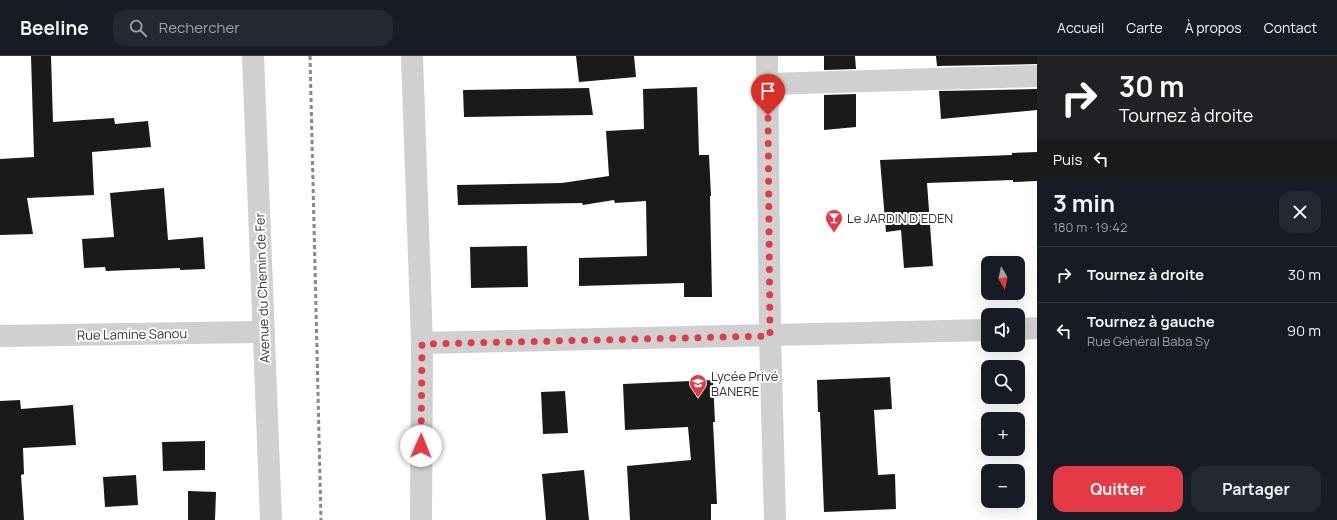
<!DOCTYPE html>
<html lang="fr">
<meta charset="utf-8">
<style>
:root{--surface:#171b24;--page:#242831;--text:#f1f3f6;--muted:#9ea1a6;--line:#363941;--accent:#e63946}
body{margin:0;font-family:Manrope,sans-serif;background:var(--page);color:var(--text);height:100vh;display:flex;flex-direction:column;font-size:15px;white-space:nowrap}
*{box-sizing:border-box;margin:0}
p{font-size:13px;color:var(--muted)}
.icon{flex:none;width:22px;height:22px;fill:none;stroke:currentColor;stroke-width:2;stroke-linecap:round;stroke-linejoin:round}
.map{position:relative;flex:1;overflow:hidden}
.sheet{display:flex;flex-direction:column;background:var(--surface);width:300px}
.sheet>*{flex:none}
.banner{background:#202124;color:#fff;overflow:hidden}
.needle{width:26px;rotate:171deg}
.controls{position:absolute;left:981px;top:200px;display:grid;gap:8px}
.controls a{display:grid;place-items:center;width:44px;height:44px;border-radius:8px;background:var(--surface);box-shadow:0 4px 16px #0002;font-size:20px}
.pin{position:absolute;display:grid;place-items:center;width:34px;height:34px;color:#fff;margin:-41px -17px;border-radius:50% 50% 50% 0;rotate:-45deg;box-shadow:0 0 4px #0007}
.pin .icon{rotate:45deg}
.me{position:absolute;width:44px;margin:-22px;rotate:1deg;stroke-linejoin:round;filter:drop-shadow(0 0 3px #0008)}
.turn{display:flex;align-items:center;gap:14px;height:84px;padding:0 16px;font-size:18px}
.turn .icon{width:52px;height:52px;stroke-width:2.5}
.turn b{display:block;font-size:28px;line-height:34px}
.then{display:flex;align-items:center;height:38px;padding:0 16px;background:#0003;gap:8px;font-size:15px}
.round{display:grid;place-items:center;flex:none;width:42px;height:42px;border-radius:12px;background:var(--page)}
.summary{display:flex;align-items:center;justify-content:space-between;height:68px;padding:0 16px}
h1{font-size:24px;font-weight:700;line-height:30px}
.action{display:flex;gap:8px;margin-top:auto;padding:8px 16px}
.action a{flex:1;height:46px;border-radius:12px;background:var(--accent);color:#fff;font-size:16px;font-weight:700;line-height:46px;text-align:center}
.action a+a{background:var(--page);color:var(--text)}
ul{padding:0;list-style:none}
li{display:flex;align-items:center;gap:12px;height:56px;padding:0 16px;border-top:1px solid var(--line)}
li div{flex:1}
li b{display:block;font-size:15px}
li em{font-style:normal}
header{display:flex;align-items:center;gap:24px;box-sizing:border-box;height:56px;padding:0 20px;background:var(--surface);border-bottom:1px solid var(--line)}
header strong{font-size:19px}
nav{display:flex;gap:22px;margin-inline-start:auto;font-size:14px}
.search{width:280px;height:36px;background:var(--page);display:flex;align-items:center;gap:10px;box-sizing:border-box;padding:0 14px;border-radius:12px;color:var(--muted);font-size:15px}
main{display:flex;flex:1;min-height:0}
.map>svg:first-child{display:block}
.building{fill:#1a1a1a}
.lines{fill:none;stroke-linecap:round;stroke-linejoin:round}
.minor{stroke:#d0d0d0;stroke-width:22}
.rail{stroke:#888;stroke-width:3;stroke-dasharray:4 3;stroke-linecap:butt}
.route{stroke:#e63946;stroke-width:7;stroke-dasharray:0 12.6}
.labels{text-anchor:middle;stroke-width:4;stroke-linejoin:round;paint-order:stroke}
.poi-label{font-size:13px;fill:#333;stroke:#fff;text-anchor:start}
.street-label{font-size:13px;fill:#333;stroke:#fff}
</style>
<header>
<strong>Beeline</strong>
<div class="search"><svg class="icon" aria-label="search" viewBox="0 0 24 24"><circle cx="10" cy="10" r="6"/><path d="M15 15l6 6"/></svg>Rechercher</div>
<nav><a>Accueil</a><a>Carte</a><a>À propos</a><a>Contact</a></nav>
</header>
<main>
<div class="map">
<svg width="1037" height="464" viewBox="0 0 1037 464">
<rect width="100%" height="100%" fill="#fff"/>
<g class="building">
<polygon points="31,0 51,0 53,66 114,62 115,68 148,65 151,91 92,96 94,139 27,142 33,178 0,179 0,103 34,101"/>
<polygon points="576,0 634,0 636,21 579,26"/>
<polygon points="824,0 855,0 856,13 824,14"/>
<polygon points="936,0 1037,0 1037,8 937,10"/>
<polygon points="697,31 699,99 709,99 711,140 710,140 712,241 684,241 684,227 579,230 579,202 647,200 646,145 615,147 614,144 583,149 582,147 458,149 457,129 562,127 609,120 606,75 644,73 643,33"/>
<polygon points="589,32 593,59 464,61 463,34"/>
<polygon points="1037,33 1037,54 941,63 939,35"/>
<polygon points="856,38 856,71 824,74 824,39"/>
<polygon points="1037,96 1037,125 1013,126 1013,124 927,127 933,210 904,212 901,174 886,176 880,104 1012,99 1012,97"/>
<polygon points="164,132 168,184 203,181 205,213 180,214 180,212 106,215 105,211 84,212 82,183 114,181 110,137"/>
<polygon points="527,190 528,231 471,232 470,191"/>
<polygon points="890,321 892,353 874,354 878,419 895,418 896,453 824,456 820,356 818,356 817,324"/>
<polygon points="713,324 715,366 713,366 717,448 711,448 711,464 630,464 627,410 691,404 688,371 625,374 623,328"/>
<polygon points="565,335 568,377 543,378 541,336"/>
<polygon points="20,344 21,353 73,349 76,389 23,392 24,418 21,419 24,464 0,464 0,345"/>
<polygon points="205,385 205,414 163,415 162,386"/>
<polygon points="584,414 589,464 546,464 542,418"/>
<polygon points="136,419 138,449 105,451 103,421"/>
<polygon points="188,435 216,436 215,464 188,464"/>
</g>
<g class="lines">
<g class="minor">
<polyline points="253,0 271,464"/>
<polyline points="412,0 422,287 421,464"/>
<polyline points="767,0 770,280 775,464"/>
<polyline points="768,28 1037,20"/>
<polyline points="1018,273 1037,272"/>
<polyline points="0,280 264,276"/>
<polyline points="422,287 988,274"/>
</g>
<polyline class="rail" points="310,0 321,464"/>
</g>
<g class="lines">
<polyline class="route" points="421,390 422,288 770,280 768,59"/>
</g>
<defs>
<symbol id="bar-pin" viewBox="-11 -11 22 30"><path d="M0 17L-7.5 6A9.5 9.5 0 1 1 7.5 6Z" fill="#e63946" stroke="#fff"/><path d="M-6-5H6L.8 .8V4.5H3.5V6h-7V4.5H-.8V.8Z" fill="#fff"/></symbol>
<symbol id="school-pin" viewBox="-11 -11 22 30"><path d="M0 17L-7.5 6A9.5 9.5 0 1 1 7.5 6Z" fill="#e63946" stroke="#fff"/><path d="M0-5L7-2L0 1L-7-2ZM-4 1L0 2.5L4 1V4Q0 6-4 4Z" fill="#fff"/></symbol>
</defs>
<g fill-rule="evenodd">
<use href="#bar-pin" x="824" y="152" width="20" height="27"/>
<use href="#school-pin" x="688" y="317" width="20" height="27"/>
</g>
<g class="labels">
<g class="poi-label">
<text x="847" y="167">Le JARDIN D'EDEN</text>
<text x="711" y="325">Lycée Privé<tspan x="711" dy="15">BANERE</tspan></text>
</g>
<g class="street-label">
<text transform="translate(262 232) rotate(-92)" y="5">Avenue du Chemin de Fer</text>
<text transform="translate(132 278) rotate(-1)" y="5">Rue Lamine Sanou</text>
</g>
</g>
</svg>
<div class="controls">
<a><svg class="needle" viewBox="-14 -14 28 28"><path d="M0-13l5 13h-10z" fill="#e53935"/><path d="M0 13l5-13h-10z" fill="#9ea1a6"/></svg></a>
<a><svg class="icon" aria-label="sound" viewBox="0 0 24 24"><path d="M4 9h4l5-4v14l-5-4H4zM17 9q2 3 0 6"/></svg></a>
<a><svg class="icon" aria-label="search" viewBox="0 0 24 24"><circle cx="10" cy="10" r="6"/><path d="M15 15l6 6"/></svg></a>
<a>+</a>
<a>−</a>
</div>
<div class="pin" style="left:768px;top:59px;background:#d93025"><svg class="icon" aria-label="arrive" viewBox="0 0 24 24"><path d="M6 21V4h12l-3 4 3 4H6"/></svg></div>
<svg class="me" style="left:421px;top:390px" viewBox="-20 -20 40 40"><circle r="19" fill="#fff"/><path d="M0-13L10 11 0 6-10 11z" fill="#e63946"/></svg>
</div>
<section class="sheet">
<div class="banner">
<div class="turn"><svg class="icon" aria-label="right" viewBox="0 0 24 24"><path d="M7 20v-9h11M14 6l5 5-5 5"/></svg><div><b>30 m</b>Tournez à droite</div></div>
<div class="then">Puis<svg class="icon" aria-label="left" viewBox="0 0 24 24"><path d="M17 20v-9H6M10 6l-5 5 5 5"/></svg></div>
</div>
<div class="summary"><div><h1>3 min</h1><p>180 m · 19:42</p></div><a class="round"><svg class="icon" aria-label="close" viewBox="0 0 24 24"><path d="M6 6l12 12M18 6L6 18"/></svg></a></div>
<ul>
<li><svg class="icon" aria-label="right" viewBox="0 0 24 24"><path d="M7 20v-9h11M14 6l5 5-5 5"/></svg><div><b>Tournez à droite</b></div><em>30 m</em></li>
<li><svg class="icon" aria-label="left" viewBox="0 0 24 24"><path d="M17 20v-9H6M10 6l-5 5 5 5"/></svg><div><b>Tournez à gauche</b><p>Rue Général Baba Sy</p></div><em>90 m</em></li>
</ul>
<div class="action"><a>Quitter</a><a>Partager</a></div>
</section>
</main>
